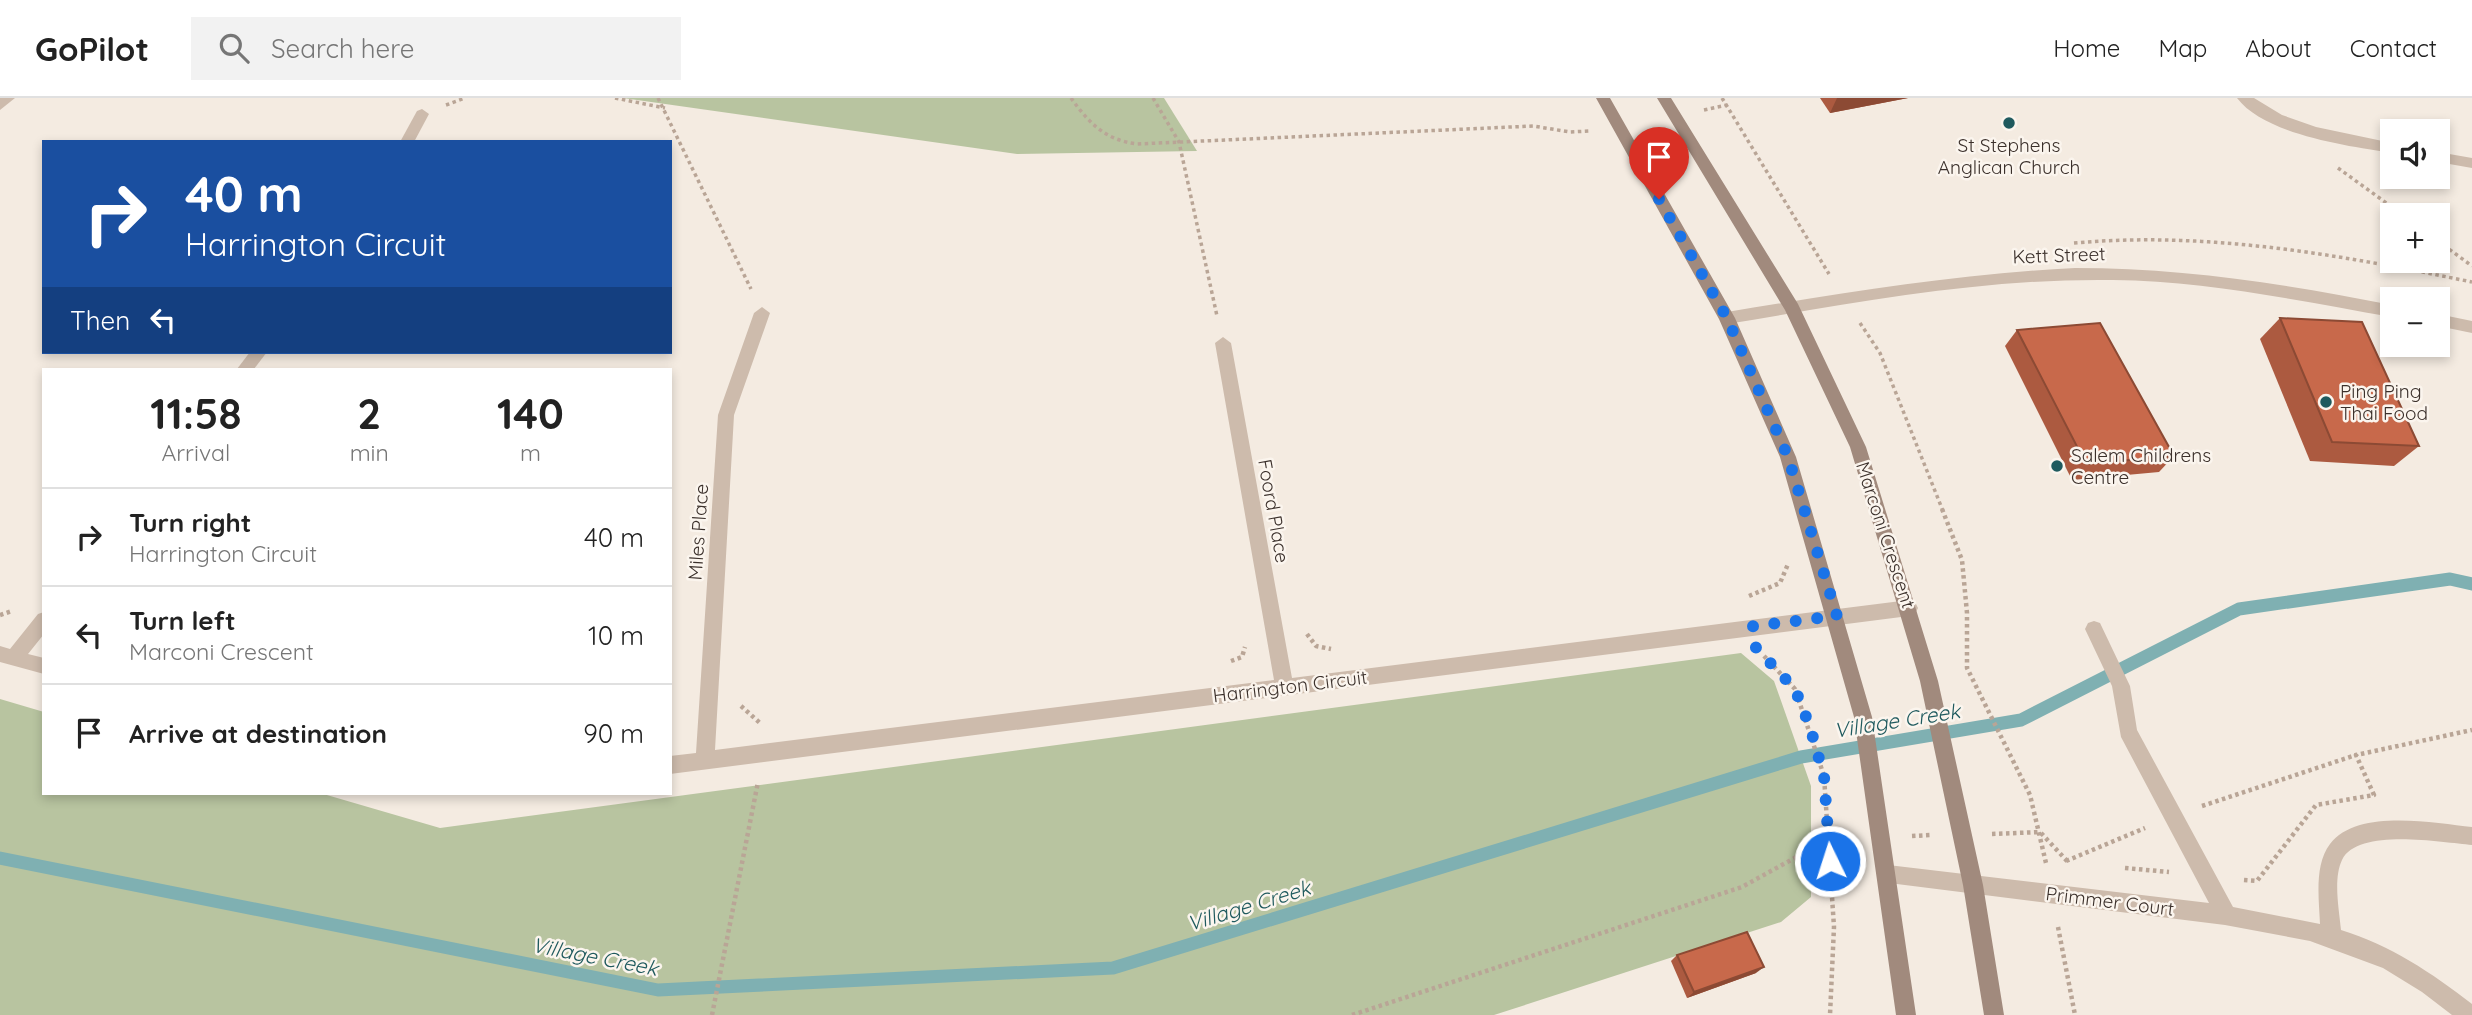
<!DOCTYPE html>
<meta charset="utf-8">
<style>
:root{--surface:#fff;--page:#f2f2f2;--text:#222;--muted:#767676;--line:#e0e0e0}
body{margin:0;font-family:Quicksand,sans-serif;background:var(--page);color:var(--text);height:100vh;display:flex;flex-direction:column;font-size:26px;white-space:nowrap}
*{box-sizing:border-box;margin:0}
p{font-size:23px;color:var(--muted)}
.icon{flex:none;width:38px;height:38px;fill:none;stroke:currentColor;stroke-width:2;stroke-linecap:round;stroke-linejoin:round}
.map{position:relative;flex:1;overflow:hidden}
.sheet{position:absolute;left:42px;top:270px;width:630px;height:427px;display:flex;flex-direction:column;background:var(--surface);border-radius:0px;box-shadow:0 4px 10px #0003}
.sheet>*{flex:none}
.hud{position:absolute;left:42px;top:42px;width:630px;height:214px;border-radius:0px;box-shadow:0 4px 10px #0003;background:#1a4fa0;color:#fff;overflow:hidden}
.buttons{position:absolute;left:2380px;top:21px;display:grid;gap:14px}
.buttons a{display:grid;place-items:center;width:70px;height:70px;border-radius:0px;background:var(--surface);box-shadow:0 4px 10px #0003;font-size:35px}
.pin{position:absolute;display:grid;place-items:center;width:60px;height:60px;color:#fff;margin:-72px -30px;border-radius:50% 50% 50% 0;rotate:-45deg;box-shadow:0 0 7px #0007}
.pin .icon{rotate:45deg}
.me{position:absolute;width:77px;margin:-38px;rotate:356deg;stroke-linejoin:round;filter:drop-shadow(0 0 5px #0008)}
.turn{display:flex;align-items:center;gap:24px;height:147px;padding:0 28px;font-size:32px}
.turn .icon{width:91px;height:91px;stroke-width:2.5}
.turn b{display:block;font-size:49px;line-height:60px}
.then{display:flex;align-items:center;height:66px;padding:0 28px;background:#0003;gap:14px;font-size:26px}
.eta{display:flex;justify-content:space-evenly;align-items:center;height:119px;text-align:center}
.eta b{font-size:42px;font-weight:700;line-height:49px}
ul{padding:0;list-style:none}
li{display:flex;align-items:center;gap:21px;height:98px;padding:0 28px;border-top:2px solid var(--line)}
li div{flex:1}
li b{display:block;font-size:26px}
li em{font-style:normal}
header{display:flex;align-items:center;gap:42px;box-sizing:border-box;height:98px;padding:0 35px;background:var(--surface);border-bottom:2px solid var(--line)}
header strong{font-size:33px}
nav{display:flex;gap:38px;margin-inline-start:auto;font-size:24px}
.search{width:490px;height:63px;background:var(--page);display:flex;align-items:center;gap:18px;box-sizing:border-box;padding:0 24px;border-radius:0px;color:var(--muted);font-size:26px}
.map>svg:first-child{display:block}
.green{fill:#b8c4a0}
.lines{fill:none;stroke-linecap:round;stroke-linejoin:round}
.stream{stroke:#7fb0b2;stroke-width:13}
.path-far1{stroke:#b9a596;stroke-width:3.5;stroke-dasharray:3.5 3.5;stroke-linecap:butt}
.path{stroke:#b9a596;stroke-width:4.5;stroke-dasharray:3.5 3.5;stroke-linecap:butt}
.lane{fill:#cdbbac;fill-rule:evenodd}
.street{fill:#cdbbac;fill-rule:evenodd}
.secondary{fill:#a18a7d;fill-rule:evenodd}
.wall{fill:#ac5a40}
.shaded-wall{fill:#8c4a34}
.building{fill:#c8694b;stroke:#8c4a34;stroke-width:2}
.route{stroke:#1a73e8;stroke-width:12;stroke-dasharray:0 21.6}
.poi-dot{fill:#1f5a5e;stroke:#fbf5ee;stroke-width:2.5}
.labels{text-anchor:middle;stroke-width:5;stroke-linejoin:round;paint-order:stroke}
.poi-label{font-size:19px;fill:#3b302b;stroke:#fbf5ee;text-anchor:start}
.street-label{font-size:19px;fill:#3b302b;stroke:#fbf5ee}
.water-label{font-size:21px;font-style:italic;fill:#1f5a5e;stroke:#fbf5ee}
</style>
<header>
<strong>GoPilot</strong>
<div class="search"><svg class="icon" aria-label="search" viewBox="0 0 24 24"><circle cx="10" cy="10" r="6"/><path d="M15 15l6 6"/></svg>Search here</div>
<nav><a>Home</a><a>Map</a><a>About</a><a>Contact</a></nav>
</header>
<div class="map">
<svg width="2472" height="917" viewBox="0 0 2472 917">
<rect width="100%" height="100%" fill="#f4ebe1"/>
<g class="green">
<polygon points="623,0 1164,0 1197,53 1017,56"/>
<polygon points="1741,555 1774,583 1811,688 1811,799 1781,824 1494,917 0,917 0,601 44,614 44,695 320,695 440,730"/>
</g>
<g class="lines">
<polyline class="stream" points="0,760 658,892 1113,870 1801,659 2021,622 2239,511 2450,481 2472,486"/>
<g class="path-far1">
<polyline points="615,0 665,10"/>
<polyline points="658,0 751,191"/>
<path d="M 1071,0 C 1089,25 1105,42 1137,46 L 1533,28 L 1570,34 L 1589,33"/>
<polyline points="1153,0 1179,44 1217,218"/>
<polyline points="1722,0 1829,176"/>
<polyline points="446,7 465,0"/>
<polyline points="1704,12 1727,7"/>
<polyline points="2338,70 2403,117"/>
<polyline points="2438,143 2472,168"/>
<path d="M 2074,145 C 2209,133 2340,157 2472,184"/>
<polyline points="1860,225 1880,255 1943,413"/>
</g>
<g class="path">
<polyline points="1942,411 1962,462 1967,515 1967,570 2030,697 2046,765"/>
<polyline points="1749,498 1780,485 1788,466"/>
<polyline points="0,517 12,513"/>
<polyline points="1307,536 1316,548 1331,551"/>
<polyline points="1764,558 1795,591 1824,678 1834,829 1830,917"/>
<polyline points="1231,563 1242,559 1245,549"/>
<polyline points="741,608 760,625"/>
<polyline points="2202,708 2356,657"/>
<polyline points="2041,735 2068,764"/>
<polyline points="1992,736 2041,734"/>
<polyline points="1912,738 1931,737"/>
<polyline points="2066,763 2145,730"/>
<polyline points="2125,770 2169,774"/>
<polyline points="2244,782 2257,783 2316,707 2374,697 2356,657 2472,632"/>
<polyline points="2058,829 2075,917"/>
<polyline points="712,917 758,684"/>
<polyline points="1352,917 1742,789 1829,741 1851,740"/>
</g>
<path class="lane" d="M 2094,523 L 2100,525 L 2130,588 L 2137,632 L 2233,809 L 2320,826 C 2319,801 2314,767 2330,746 C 2357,710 2434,725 2472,729 L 2472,747 C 2443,745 2358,729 2342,762 C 2333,781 2339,811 2341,832 C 2390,847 2432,875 2472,906 L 2472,917 L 2452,917 L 2422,894 L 2383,870 L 2310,843 L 2225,827 L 1881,784 L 1878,777 L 1881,770 L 1888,767 L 2209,805 L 2121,639 L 2112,588 L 2085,531 L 2088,525 Z"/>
<g class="street">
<polygon points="0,0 15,0 0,12"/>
<path d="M 2237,0 L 2254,0 L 2282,17 L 2316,29 L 2392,45 L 2392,55 C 2349,48 2265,37 2237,0 Z"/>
<polygon points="422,11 429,16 414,44 400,44 417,13"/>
<polygon points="2438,54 2472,60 2472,70 2438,64"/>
<path d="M 2075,170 C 2183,170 2287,186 2392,207 L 2392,219 C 2300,203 2207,183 2113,182 C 1983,180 1855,205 1727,226 L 1719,220 L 1727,214 C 1843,195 1958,176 2075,170 Z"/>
<polygon points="762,209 770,215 734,317 715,652 1274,582 1215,245 1223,239 1231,245 1292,580 1909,502 1915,504 1918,510 1915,516 1909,518 670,676 670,658 696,655 718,317 754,215"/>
<polygon points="2438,216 2472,223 2472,235 2438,228"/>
<polygon points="250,254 267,254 254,271 237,271"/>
<polygon points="44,514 44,536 28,556 44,560 44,576 0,564 0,548 10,551 38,516"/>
</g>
<g class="secondary">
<polygon points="1596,0 1610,0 1735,220 1796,359 1872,619 1916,917 1896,917 1854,619 1780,359 1719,221"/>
<polygon points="1657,0 1671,0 1798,206 1866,349 1938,583 1983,787 2004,917 1984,917 1963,787 1920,583 1850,349 1785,212"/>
</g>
</g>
<g class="wall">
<polygon points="1820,0 1908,0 1830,15"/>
<polygon points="2280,220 2419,348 2394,368 2310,363 2260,241"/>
<polygon points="2017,232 2174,358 2159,374 2072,382 2005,248"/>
<polygon points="1677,857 1756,875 1687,900 1671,863"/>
</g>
<g class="shaded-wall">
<polygon points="1837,0 1908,0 1830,15"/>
<polygon points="1764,869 1756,875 1687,900 1694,894"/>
</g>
<g class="building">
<polygon points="2280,220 2362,224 2419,348 2332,344"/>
<polygon points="2100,225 2174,358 2086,366 2017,232"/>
<polygon points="1747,834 1764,869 1694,894 1677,857"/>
</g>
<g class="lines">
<polyline class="route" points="1659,101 1727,220 1788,359 1837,518 1753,528 1756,550 1795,591 1810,629 1824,678 1830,763"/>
</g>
<g class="poi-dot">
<circle cx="2009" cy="25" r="7"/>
<circle cx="2326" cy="304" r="7"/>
<circle cx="2057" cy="368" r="7"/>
</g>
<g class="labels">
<g class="poi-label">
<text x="2009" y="54" text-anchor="middle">St Stephens<tspan x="2009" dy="22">Anglican Church</tspan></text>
<text x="2340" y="300">Ping Ping<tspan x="2340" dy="22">Thai Food</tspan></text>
<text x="2071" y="364">Salem Childrens<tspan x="2071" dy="22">Centre</tspan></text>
</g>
<g class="street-label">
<text transform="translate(2059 157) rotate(-2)" y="7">Kett Street</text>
<text transform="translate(1274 413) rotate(80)" y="7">Foord Place</text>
<text transform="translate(698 434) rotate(-86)" y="7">Miles Place</text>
<text transform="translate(1886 437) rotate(72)" y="7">Marconi Crescent</text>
<text transform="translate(1290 588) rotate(-7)" y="7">Harrington Circuit</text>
<text transform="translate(2110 803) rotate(7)" y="7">Primmer Court</text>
</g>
<g class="water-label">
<text transform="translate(1897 623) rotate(-9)" y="7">Village Creek</text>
<text transform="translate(1249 808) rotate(-17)" y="7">Village Creek</text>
<text transform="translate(595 859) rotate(11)" y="7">Village Creek</text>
</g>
</g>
</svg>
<div class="buttons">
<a><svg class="icon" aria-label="sound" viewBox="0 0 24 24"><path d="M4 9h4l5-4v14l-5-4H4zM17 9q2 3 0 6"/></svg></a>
<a>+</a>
<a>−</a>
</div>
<div class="pin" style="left:1659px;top:101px;background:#d93025"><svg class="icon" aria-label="arrive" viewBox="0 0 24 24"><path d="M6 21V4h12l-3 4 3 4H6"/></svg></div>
<svg class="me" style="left:1830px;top:763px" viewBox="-20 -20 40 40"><circle r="17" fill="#1a73e8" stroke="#fff" stroke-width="3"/><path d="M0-11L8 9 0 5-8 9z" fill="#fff"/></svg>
<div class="hud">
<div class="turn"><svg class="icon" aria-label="right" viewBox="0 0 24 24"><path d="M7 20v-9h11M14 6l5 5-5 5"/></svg><div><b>40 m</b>Harrington Circuit</div></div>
<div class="then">Then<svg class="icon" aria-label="left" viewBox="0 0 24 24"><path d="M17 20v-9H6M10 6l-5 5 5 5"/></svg></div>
</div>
<section class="sheet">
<div class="eta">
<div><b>11:58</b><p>Arrival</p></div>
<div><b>2</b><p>min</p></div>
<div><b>140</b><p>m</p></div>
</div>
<ul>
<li><svg class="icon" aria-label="right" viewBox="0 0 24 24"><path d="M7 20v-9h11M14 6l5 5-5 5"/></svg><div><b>Turn right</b><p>Harrington Circuit</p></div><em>40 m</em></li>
<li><svg class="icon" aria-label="left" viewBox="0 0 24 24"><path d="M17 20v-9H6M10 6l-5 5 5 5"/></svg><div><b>Turn left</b><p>Marconi Crescent</p></div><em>10 m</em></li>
<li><svg class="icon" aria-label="arrive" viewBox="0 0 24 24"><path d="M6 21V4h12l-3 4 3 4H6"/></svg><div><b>Arrive at destination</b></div><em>90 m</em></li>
</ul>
</section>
</div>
